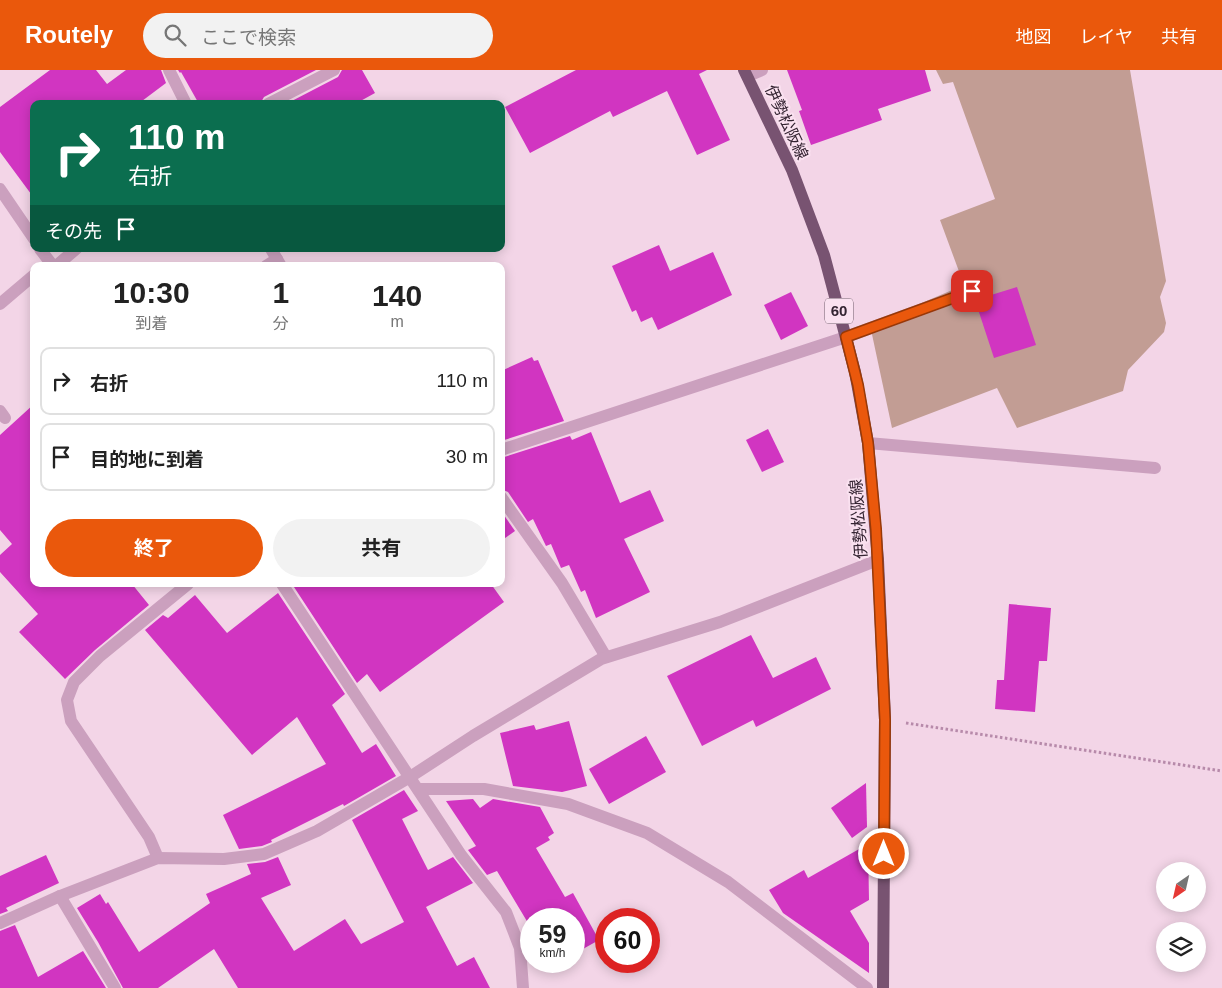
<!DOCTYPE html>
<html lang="ja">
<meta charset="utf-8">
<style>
:root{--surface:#fff;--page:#f2f2f2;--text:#222;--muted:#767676;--line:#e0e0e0;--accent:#ea580c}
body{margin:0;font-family:Helvetica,"Noto Sans JP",sans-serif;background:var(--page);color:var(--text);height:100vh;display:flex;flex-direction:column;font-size:19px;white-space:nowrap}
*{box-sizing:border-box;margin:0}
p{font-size:16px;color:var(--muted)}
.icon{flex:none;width:28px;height:28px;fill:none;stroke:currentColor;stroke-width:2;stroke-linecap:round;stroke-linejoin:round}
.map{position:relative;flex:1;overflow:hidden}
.side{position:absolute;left:30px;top:192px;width:475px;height:325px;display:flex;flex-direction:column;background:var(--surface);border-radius:10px;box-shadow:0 2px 12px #0003}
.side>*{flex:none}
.banner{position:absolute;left:30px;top:30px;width:475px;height:152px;border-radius:10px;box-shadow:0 2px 12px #0003;background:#0b6e4f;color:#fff;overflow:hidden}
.needle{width:32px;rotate:214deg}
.fabs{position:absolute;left:1156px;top:792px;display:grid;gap:10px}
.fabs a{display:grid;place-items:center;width:50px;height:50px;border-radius:50%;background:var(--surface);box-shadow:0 2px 12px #0003;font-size:25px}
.speed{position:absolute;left:520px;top:838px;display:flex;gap:10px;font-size:25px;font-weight:700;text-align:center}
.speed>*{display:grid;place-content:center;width:65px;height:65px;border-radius:50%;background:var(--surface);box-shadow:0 2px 12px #0003;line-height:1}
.speed small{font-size:12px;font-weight:400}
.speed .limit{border:8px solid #d22;background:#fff;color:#111}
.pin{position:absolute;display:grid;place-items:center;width:42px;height:42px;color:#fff;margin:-21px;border-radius:10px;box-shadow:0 2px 8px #0006}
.me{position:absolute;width:55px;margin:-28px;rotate:0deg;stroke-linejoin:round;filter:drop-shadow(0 0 4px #0008)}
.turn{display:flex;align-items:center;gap:18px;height:105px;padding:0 15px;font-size:22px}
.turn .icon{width:65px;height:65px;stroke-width:2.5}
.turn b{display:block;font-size:35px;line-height:42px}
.then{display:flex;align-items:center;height:48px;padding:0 15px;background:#0003;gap:10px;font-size:19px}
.eta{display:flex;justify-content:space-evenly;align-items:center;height:85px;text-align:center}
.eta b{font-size:30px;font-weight:700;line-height:35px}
.cta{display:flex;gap:10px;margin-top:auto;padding:10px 15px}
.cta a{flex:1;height:58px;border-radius:30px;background:var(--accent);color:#fff;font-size:20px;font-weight:700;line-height:58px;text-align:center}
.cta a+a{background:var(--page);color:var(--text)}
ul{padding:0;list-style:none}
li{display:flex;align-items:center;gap:15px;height:68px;margin:0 10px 8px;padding:0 5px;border:2px solid var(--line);border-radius:10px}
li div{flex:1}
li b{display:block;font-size:19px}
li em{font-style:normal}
header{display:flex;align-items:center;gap:30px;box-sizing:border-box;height:70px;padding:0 25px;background:var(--accent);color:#fff}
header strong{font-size:24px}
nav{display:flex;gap:28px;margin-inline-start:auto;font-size:18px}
.search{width:350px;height:45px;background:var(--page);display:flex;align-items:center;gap:12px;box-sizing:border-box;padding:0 18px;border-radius:28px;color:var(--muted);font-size:19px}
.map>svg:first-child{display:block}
.green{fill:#c29d94}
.building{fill:#d135c1}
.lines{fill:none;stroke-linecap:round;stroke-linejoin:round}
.path{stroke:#b78aaa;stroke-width:3;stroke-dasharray:2.5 2.5;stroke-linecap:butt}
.lane{stroke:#cba0be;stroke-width:12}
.street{stroke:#cba0be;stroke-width:12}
.primary{stroke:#785371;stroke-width:12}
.route-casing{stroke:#983908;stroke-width:12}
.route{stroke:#ea580c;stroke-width:9}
.labels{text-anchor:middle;stroke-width:4;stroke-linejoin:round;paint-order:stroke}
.shield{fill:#fae1f0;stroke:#6f5d6b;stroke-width:1}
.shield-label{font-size:15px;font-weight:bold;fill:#342432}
.street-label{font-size:16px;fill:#342432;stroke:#fae1f0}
</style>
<header>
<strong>Routely</strong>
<div class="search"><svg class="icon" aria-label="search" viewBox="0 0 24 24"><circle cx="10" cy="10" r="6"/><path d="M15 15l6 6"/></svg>ここで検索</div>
<nav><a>地図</a><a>レイヤ</a><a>共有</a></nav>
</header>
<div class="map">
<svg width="1222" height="918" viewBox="0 0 1222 918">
<rect width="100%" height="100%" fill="#f3d5e7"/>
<polygon class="green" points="936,0 1130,0 1166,211 1160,227 1166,253 1164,262 1128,300 1123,321 1017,358 997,318 892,358 870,255 964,215 940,150 995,129 953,12 943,14"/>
<g class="building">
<polygon points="50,0 96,0 107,14 126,0 161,0 166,13 138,34 34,34 34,128 0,82 0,37"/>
<polygon points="178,0 316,0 264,27 260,34 199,34 181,2 180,3"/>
<polygon points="342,0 362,0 375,23 355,34 286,34 338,7"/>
<polygon points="576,0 707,0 699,4 730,70 697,85 667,21 613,47 610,41 530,83 505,37"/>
<polygon points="787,0 925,0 931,21 878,39 882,50 811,75 799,41 802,40"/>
<polygon points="659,175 670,201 713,182 732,225 658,260 652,247 641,252 636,240 632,242 612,196"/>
<polygon points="1017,217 1036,275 994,288 975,230"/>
<polygon points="791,222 808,256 781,270 764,235"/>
<polygon points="532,287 534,291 538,290 564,351 501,371 501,301"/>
<polygon points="34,334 34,514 132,514 149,535 95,580 65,609 19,562 38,544 0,502 0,485 12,474 0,460 0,365"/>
<polygon points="768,359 784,392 762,402 746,370"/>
<polygon points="591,362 620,433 650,420 664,451 624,469 650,522 596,548 585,520 581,522 569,495 561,498 551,474 546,476 533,449 528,452 508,422 501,419 501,388 570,366 572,370"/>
<polygon points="501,441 515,461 501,471"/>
<polygon points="292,514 491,514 504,532 380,622 367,604 357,613"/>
<polygon points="278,523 345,624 332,635 362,683 376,674 396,706 344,736 343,734 271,770 272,772 262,776 239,779 223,745 326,694 297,647 252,685 145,560 163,545 168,548 195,525 227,563"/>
<polygon points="1009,534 1051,538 1047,591 1039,591 1035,642 995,639 997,610 1004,610"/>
<polygon points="751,565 773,608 816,587 831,619 756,657 753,650 702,676 667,606"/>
<polygon points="569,651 587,716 562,722 513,716 500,663 534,655 536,660"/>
<polygon points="646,666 666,702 609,734 589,699"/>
<polygon points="866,713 867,757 852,768 831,738"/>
<polygon points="404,720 418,741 402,749 428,800 453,787 473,813 426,837 457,896 474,887 490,918 238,918 214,879 158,918 123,918 98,872 77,838 100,824 106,834 108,832 139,882 210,833 206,824 251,804 247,794 265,792 278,787 291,815 261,828 294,881 345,849 361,874 404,852 352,750"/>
<polygon points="473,729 480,738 493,729 540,737 554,763 548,767 550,770 536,778 565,827 573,823 599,870 574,884 574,849 531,849 531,858 497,801 487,805 468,780 476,776 446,731"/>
<polygon points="868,774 869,830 850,841 869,873 869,903 783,843 769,820 804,800 808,808"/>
<polygon points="46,785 59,813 6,838 8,841 0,844 0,806"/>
<polygon points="15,855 38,907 83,881 106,918 0,918 0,861"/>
</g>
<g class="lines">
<polyline class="path" points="906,653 1222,701"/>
<g class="lane">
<polyline points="169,0 186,34"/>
<polyline points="268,34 334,0"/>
<polyline points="271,179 281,196"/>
<polyline points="56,196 76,179"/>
<polyline points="846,267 972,221"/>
<polyline points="868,373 1155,398"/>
<polyline points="501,427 562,513 606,587"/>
<polyline points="418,719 484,719 568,734 647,763 728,812 867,918"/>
<polyline points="60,826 115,918"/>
</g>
<g class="street">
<polyline points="748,6 762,0"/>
<polyline points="0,119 34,169"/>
<polyline points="40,179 53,196"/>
<polyline points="266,196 277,189"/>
<polyline points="0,234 34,205"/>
<polyline points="0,341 5,348"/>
<polyline points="501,380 846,267"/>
<polyline points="282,514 461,785 506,842 520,878 523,918"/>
<polyline points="158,788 149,767 71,651 67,630 74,612 100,586 188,514"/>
<polyline points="0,853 60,826 158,788 224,789 264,784 317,761 410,707 473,666 601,589 720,552 878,490"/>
</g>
<polyline class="primary" points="744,0 792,100 824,185 855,302 868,373 878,490 885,650 883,918"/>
</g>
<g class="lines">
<defs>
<polyline id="route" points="884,784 885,650 876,459 868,373 858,315 846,267 972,221"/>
</defs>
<use href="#route" class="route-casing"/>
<use href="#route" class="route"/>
</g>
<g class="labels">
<rect class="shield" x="825" y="228.5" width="28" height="25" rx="4"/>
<g class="shield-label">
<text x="839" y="246">60</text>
</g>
<g class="street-label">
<text transform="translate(787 52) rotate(65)" y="6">伊勢松阪線</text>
<text transform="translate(858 449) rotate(-94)" y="6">伊勢松阪線</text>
</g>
</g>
</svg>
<div class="fabs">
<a><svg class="needle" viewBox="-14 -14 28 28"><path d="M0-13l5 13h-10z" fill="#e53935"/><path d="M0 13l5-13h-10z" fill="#767676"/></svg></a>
<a><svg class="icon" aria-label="layers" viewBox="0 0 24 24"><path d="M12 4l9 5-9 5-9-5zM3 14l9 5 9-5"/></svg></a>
</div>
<div class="speed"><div>59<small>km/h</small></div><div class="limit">60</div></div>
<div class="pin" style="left:972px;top:221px;background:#d93025"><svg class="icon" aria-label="arrive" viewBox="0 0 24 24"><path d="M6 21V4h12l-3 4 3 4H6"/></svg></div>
<svg class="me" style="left:884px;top:784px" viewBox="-20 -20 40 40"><circle r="17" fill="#ea580c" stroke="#fff" stroke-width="3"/><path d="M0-11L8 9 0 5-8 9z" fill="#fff"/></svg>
<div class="banner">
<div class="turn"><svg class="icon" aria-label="right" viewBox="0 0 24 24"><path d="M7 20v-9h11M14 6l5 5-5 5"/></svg><div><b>110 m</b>右折</div></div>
<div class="then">その先<svg class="icon" aria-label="arrive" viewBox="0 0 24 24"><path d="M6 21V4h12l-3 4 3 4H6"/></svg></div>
</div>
<section class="side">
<div class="eta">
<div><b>10:30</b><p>到着</p></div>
<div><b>1</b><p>分</p></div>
<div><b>140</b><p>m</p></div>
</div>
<ul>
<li><svg class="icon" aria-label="right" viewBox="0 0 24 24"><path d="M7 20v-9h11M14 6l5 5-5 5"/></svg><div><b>右折</b></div><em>110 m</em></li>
<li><svg class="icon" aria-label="arrive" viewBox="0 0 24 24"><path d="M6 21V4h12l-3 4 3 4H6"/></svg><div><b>目的地に到着</b></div><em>30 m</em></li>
</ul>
<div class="cta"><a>終了</a><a>共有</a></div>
</section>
</div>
